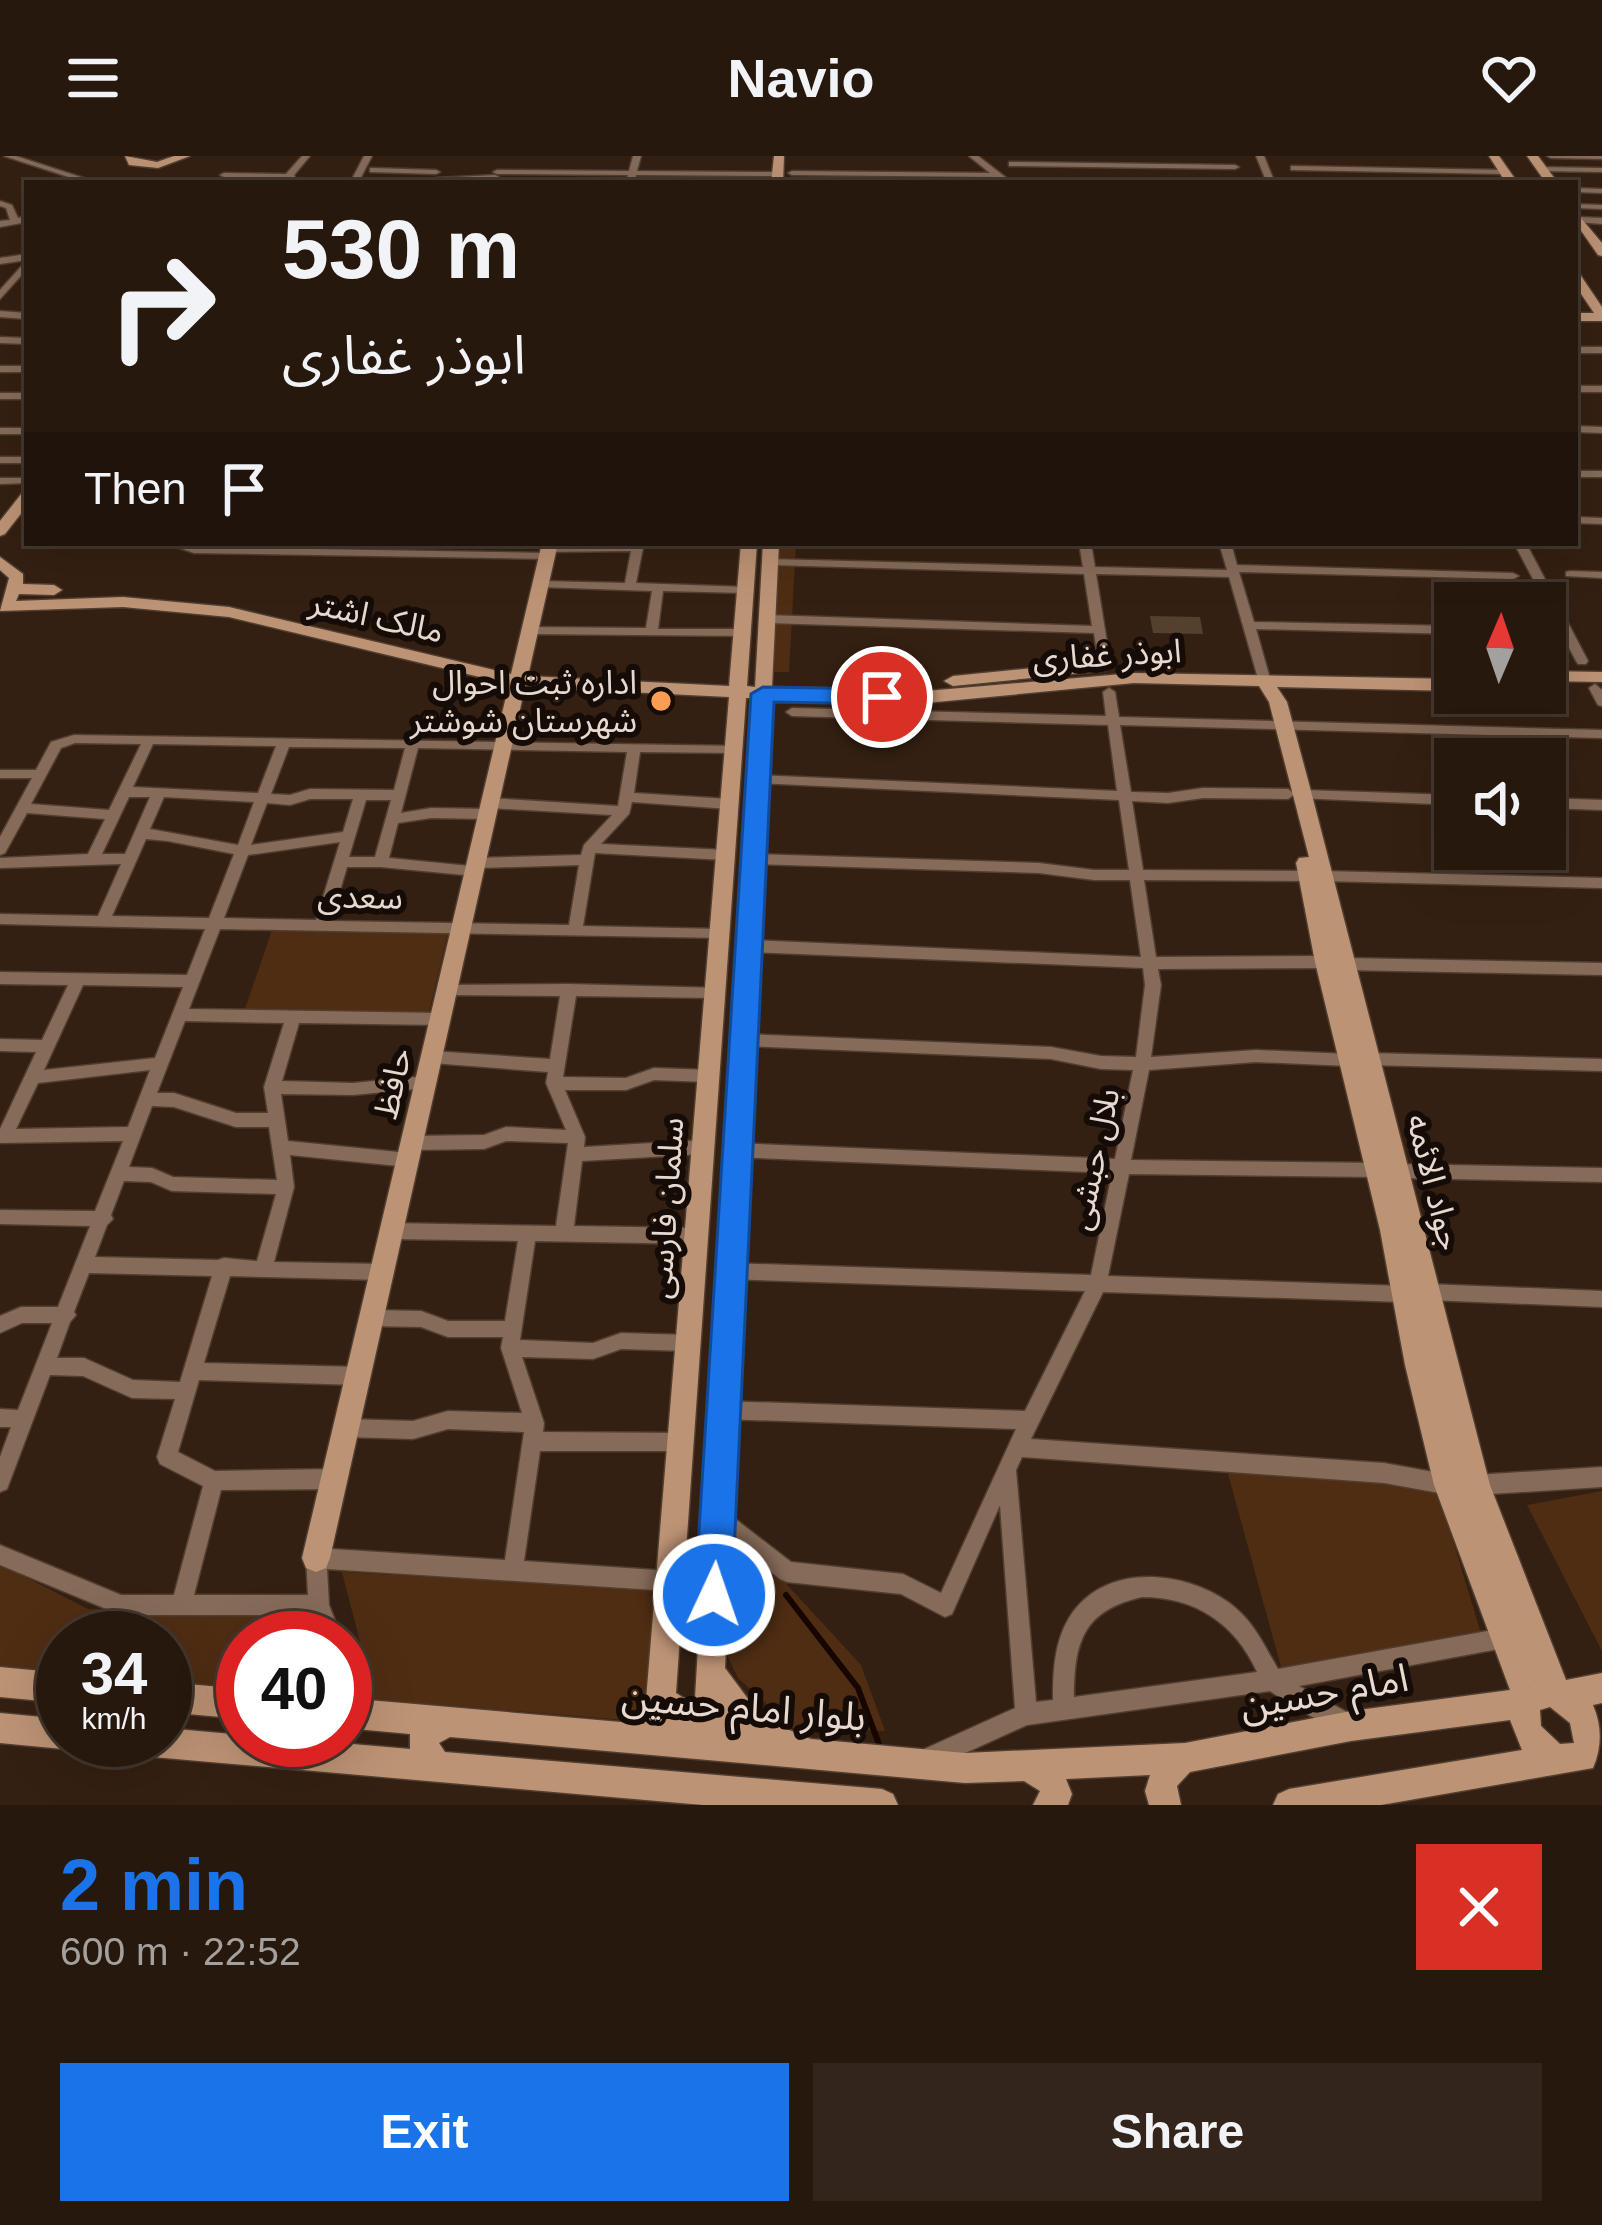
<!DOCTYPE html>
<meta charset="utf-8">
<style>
:root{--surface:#27180e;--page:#33251c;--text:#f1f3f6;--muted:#a4a09e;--line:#43372e;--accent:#1a73e8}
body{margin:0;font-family:Helvetica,"Noto Sans Arabic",sans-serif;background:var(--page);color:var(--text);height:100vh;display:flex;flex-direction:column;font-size:45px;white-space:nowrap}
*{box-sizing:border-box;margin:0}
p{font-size:39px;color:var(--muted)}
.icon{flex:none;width:66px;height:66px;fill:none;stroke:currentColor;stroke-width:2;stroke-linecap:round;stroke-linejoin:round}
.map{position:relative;height:1649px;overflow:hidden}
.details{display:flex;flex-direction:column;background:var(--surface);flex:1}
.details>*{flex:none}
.banner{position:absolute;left:24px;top:24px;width:1554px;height:366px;border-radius:0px;box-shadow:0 12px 48px #0002,0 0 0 3px var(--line);background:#27180e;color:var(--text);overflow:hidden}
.needle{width:78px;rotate:2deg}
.fabs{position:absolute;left:1434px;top:426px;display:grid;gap:24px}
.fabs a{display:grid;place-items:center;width:132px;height:132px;border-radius:0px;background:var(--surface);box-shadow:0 12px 48px #0002,0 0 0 3px var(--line);font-size:60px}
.speed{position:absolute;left:36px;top:1455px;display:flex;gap:24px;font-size:60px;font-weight:700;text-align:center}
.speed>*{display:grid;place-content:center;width:156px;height:156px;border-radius:50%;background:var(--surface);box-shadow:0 12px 48px #0002,0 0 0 3px var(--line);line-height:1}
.speed small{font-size:30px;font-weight:400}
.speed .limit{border:18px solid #d22;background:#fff;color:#111}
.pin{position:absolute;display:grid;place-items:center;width:102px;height:102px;color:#fff;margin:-51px;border:6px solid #fff;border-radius:50%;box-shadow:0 3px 12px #0007}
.me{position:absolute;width:132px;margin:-66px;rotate:3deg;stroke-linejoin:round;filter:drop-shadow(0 0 9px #0008)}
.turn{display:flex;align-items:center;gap:42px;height:252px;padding:0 60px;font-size:54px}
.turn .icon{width:156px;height:156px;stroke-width:2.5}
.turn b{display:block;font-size:84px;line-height:102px}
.then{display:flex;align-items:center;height:114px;padding:0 60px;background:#0003;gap:24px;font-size:45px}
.round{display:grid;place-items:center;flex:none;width:126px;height:126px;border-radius:0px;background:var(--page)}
.headline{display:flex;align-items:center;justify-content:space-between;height:204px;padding:0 60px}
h1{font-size:72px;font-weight:600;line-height:90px;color:var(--accent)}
.action{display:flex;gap:24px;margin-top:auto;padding:24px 60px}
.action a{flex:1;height:138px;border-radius:0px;background:var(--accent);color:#fff;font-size:48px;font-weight:600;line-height:138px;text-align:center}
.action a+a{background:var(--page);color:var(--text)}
header{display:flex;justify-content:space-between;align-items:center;height:156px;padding:0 60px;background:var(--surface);font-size:54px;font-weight:600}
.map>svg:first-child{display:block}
.green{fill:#4f2d13}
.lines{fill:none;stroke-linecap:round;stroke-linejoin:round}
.stream{stroke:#170600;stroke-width:6}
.building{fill:#554030}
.street-casing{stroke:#513e30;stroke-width:3}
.secondary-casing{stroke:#513e30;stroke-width:3}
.street{fill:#866b59;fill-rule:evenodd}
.secondary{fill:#bd9375;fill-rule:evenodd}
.route{fill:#1a73e8;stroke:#114b97;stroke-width:3}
.poi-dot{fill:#fc9d54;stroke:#150c07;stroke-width:4.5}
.labels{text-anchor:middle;stroke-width:12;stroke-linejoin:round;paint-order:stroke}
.street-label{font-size:33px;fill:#e7d9d0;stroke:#150c07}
.poi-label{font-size:33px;fill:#e7d9d0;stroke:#150c07;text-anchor:end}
.near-street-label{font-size:39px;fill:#e7d9d0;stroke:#150c07}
</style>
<header><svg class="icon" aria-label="menu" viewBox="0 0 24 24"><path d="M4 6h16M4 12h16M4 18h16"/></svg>Navio<svg class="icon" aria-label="heart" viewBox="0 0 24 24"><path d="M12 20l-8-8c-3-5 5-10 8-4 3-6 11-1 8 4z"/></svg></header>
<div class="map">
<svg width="1602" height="1649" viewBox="0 0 1602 1649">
<rect width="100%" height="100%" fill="#342012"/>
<g class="green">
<polygon points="779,387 796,387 789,516 773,516"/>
<polygon points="272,774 448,777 429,856 245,853"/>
<polygon points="1227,1314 1434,1321 1485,1491 1283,1518"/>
<polygon points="1602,1335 1602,1495 1527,1349"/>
<polygon points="0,1408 88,1453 304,1459 318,1482 243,1482 243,1533 165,1526 165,1482 63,1482 63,1517 0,1512"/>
<polygon points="342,1416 662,1434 651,1566 375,1544"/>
<polygon points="735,1420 779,1420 861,1509 885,1575 793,1572 738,1522 725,1495 727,1443"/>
</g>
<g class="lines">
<polyline class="stream" points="786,1439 858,1532 880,1591"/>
</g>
<polygon class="building" points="1150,460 1200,461 1203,478 1153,477"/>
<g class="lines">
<defs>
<g id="street">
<polygon points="4,0 16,0 99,27 87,27"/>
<polygon points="302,0 310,0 294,19 296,23 281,27 282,23 224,21 220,19 224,17 286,18"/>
<polygon points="364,0 372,0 358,27 350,27"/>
<polygon points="633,0 641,0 637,15 778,16 782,18 778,20 636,19 634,27 626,27 628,19 497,18 493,16 497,14 629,15"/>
<polygon points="969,0 978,0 1013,27 1004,27 996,21 792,19 788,17 792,15 990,17"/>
<polygon points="1256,0 1264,0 1275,27 1267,27"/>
<polygon points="1547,0 1602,0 1602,3 1551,2"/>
<polygon points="1012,6 1235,9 1239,11 1235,13 1009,10 1009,6"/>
<polygon points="1294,10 1505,14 1509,16 1505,18 1291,14 1291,10"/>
<polygon points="1538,11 1602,12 1602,16 1541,15 1538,15"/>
<polygon points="373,12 436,14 440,16 436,18 370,16 370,12"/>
<polygon points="495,19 499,21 498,23 436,26 432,24 436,22"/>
<polygon points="1575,32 1602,33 1602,37 1575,36"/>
<polygon points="0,45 12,49 18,62 27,60 27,66 0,71 0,65 10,64 6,52 0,50"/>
<polygon points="1575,48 1602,49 1602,53 1575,52"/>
<polygon points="1579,61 1602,62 1602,68 1576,66 1575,64"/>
<polygon points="27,98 27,104 0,108 0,102"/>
<polygon points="27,104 27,113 0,143 0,134"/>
<polygon points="0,155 27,157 27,163 0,161"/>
<polygon points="0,181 27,182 27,188 0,187"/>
<rect x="1575" y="191" width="27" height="6"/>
<rect x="0" y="210" width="27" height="6"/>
<rect x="1575" y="230" width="27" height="6"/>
<rect x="0" y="237" width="27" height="6"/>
<polygon points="1575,270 1602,271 1602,277 1575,276"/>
<rect x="0" y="272" width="27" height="6"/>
<rect x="0" y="301" width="27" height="6"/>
<rect x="1575" y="315" width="27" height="6"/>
<polygon points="0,322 24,322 27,323 27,327 0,328"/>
<polygon points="1575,361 1602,362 1602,368 1575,367"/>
<polygon points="165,387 183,387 195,391 547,397 553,400 547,403 194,397"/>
<polygon points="644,387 636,427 746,431 752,434 746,437 663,435 658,473 742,473 746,474 746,480 526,478 526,472 530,471 646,472 652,435 541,431 535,428 541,425 625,427 631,395 549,396 545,395 545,391"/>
<polygon points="1079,387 1091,387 1095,411 1227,414 1219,387 1231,387 1237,409 1513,417 1519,420 1513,423 1239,416 1254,466 1455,470 1455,478 1256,473 1271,526 1265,530 1259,526 1229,421 1096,418 1111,511 1105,515 1099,511 1094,477 767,467 761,463 767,459 1092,470 1084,418 770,409 764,406 770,403 1083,411"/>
<polygon points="1514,387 1526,387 1588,505 1586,508 1578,508 1576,505"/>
<polygon points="1570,415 1602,416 1602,422 1566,420 1566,416"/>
<polygon points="1595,528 1602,534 1602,550 1598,549 1589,532"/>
<path d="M 1109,532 L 1115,536 L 1119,561 L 1602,574 L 1602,582 L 1120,569 L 1131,636 L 1168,637 L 1203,632 L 1288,633 L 1295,638 L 1288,643 L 1203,642 L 1168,647 L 1132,645 L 1143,714 L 1309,715 L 1316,720 L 1323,715 L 1602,722 L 1602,732 L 1323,725 L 1316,720 L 1309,725 L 1144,724 L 1156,801 L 1325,800 L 1332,806 L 1325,812 L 1158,813 L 1161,829 L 1151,901 L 1256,894 L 1349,898 L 1355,900 L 1357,904 L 1355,908 L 1349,910 L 1256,906 L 1149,914 L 1131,1004 L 1377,1007 L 1383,1009 L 1385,1014 L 1383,1019 L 1377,1021 L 1129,1018 L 1108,1120 L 1403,1130 L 1409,1132 L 1412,1138 L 1409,1144 L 1403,1146 L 1103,1136 L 1031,1283 L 1384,1307 L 1450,1319 L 1457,1322 L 1460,1329 L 1457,1336 L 1450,1339 L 1384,1327 L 1022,1301 L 1016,1314 L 1036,1546 L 1053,1544 C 1053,1516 1054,1487 1069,1462 C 1102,1407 1182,1413 1228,1446 C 1254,1465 1262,1486 1278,1513 L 1504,1472 L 1518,1477 L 1521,1484 L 1518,1491 L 1511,1494 L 1504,1492 L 1299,1530 L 1356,1561 L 1359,1569 L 1356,1577 L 1348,1580 L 1294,1551 L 1270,1535 L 1027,1569 L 928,1614 L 920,1611 L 917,1603 L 920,1595 L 1015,1552 L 1000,1349 L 952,1458 L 945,1461 L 901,1438 L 787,1426 L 780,1423 L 711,1369 L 708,1362 L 711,1355 L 718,1352 L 725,1355 L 791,1406 L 903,1418 L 941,1437 L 1016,1273 L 722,1263 L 715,1260 L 713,1254 L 715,1248 L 722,1245 L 1025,1255 L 1085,1135 L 728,1123 L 722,1121 L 719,1115 L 722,1109 L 728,1107 L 1091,1119 L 1112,1017 L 735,1001 L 729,999 L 727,994 L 729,989 L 735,987 L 1115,1003 L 1133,914 L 1101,913 L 1051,903 L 744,890 L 739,888 L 736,884 L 739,880 L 744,878 L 1051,891 L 1101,900 L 1136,901 L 1145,829 L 1143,812 L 749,796 L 742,790 L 749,784 L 1141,801 L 1130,724 L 1094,724 L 1039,717 L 754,708 L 747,703 L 754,698 L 1039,707 L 1094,714 L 1129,714 L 1119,644 L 758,627 L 751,623 L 758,619 L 1117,635 L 1108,569 L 792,560 L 786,556 L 792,552 L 1106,560 L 1103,536 ZM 1142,1441 C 1195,1441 1235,1467 1257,1516 L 1074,1541 C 1074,1485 1084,1454 1142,1441 Z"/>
<path d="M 74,579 L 739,590 L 740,593 L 734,597 L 640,596 L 634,637 L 729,643 L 736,648 L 729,653 L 632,646 L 629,658 L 601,688 L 726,694 L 733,699 L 726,704 L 595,697 L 583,770 L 720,773 L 725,774 L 727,778 L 725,782 L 220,773 L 189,853 L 440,857 L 445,859 L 448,863 L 445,867 L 440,869 L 299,867 L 282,925 L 353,927 L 426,920 L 432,921 L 434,926 L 432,931 L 426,932 L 353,939 L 281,938 L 288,985 L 408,997 L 414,999 L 416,1004 L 414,1009 L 408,1011 L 290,999 L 294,1031 L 274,1106 L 382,1108 L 388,1110 L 391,1116 L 388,1122 L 382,1124 L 230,1120 L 204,1207 L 358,1211 L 365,1214 L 367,1220 L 365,1226 L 358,1229 L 199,1224 L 178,1296 L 215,1315 L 334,1313 L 341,1316 L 344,1323 L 341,1330 L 334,1333 L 221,1334 L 194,1439 L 308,1439 L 306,1402 L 309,1395 L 316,1392 L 505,1404 L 524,1276 L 448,1273 L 413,1283 L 346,1281 L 339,1278 L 337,1272 L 339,1266 L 346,1263 L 413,1265 L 448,1255 L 522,1257 L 501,1192 L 503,1181 L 448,1181 L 421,1171 L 371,1170 L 365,1168 L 362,1162 L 365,1156 L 371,1154 L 421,1155 L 448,1165 L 505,1165 L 518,1085 L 391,1083 L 385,1080 L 382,1075 L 385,1070 L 391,1067 L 556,1070 L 568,987 L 506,985 L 484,993 L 412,994 L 406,992 L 404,987 L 406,982 L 412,980 L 484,979 L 506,971 L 566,974 L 546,927 L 548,916 L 432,907 L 426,905 L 424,901 L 426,897 L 432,895 L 550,903 L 560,840 L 447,839 L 442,837 L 439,833 L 442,829 L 569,828 L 720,832 L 723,836 L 720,840 L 715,842 L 576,840 L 563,921 L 626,922 L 654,912 L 709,914 L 715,915 L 717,920 L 715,925 L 709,926 L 654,924 L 626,934 L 565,934 L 585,981 L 584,991 L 703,984 L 709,986 L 711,991 L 709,996 L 703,998 L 582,1005 L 574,1070 L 696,1072 L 702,1075 L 705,1080 L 702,1085 L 696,1088 L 535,1085 L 520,1184 L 593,1187 L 621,1177 L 688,1179 L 694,1181 L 697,1187 L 694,1193 L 688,1195 L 621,1193 L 593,1203 L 522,1201 L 544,1267 L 543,1276 L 681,1277 L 688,1279 L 691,1286 L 688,1293 L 681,1295 L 540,1295 L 524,1405 L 670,1415 L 677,1418 L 680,1425 L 677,1432 L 670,1435 L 327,1413 L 329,1449 L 342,1482 L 322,1482 L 313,1459 L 121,1459 L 0,1409 L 0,1389 L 121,1439 L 174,1439 L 203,1330 L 160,1308 L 157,1301 L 175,1243 L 132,1242 L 83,1220 L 50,1219 L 7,1333 L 0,1336 L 0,1301 L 11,1271 L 0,1271 L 0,1253 L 18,1254 L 52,1167 L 22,1167 L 0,1177 L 0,1160 L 21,1151 L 58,1151 L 90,1070 L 0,1068 L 0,1054 L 95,1055 L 123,985 L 0,987 L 0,973 L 36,896 L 0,895 L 0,883 L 42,884 L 68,829 L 0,828 L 0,816 L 187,819 L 205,773 L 0,768 L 0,758 L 98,760 L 121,708 L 0,712 L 0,702 L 88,698 L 105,663 L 27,657 L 5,697 L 0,699 L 0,681 L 32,622 L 0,622 L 0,614 L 36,614 L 51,586 ZM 75,587 L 141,588 L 109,654 L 31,648 L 61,592 ZM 153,588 L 276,590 L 258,637 L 133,631 ZM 289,591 L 405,592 L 394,634 L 310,633 L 290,639 L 271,638 ZM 418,592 L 627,596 L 618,650 L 490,642 L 483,647 L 490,652 L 612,659 L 584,689 L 581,699 L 476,702 L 471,703 L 470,710 L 389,702 L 398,667 L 431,662 L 488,663 L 495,658 L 488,653 L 431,652 L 401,657 ZM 129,641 L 150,641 L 125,698 L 102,698 ZM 164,641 L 254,646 L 238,689 L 150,673 ZM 310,643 L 353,643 L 343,676 L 251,689 L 267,647 L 290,649 ZM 366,644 L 391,644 L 375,701 L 349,701 ZM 146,683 L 168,685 L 234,698 L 209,762 L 112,760 ZM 340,686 L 316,764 L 224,762 L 248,699 ZM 579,709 L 569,769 L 331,765 L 347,711 L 381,711 L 475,720 L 480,719 L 482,715 L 480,712 ZM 83,829 L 183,831 L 155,902 L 44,914 ZM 185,865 L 284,867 L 264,931 L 268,957 L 236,957 L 174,937 L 157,937 ZM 150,914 L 128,971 L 16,973 L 38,927 ZM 152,950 L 174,951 L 236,971 L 269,971 L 277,1024 L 173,1021 L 152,1012 L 129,1011 ZM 124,1025 L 151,1026 L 172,1035 L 276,1038 L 257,1105 L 224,1102 L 218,1104 L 95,1101 L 107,1069 L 113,1063 L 111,1059 ZM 89,1117 L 212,1120 L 180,1226 L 133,1224 L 84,1202 L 57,1202 L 70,1166 L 76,1159 L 74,1156 Z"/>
<polygon points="1303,634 1455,639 1455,649 1298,642 1296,639 1298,636"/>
<polygon points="1545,642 1602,644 1602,654 1545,652"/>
<polygon points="1346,802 1602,807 1602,819 1346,814 1339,808"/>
<polygon points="1369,897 1602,903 1602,915 1369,909 1363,907 1361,903 1363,899"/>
<polygon points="1399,1008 1602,1012 1602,1026 1399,1022 1393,1020 1391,1015 1393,1010"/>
<polygon points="1428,1128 1602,1135 1602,1151 1428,1144 1422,1142 1419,1136 1422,1130"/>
<polygon points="1602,1311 1602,1331 1474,1339 1467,1336 1464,1329 1467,1322 1474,1319"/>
<polygon points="345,1504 352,1508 373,1557 370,1565 362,1568 354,1565 345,1541"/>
</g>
<g id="secondary">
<polygon points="125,0 157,6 174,0 190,0 158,12 129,9"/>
<polygon points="774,0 784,0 783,27 771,27"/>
<polygon points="1489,0 1499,0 1518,27 1506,27"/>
<polygon points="1527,0 1538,0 1558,27 1546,27"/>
<polygon points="1575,55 1602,87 1602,100 1598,99 1575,66"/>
<polygon points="1575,116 1579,117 1602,151 1602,165 1575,165 1575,157 1594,157 1575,129"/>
<polygon points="27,335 27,350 5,378 0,380 0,365 22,337"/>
<path d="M 542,387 L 558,387 L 528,520 L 729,530 L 741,387 L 757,387 L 747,530 L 755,531 L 763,387 L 779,387 L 772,531 L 926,535 L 1134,517 L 1455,523 L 1455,535 L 1277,531 L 1287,546 L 1312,639 L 1490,1329 L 1566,1524 L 1602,1517 L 1602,1547 L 1593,1549 C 1602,1570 1602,1591 1593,1612 L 1381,1649 L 1273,1649 L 1278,1638 L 1289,1633 L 1522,1594 L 1510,1564 L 1351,1585 L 1190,1616 L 1177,1630 L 1181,1649 L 1149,1649 L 1145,1635 L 1150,1619 L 1066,1623 L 1072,1638 L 1068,1649 L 1033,1649 L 1040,1635 L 1024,1625 L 965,1627 L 450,1581 L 439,1587 L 445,1596 L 882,1633 L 893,1638 L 898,1649 L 703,1649 L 130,1599 L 119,1595 L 115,1584 L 165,1584 L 165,1572 L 243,1579 L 243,1584 L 306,1584 L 410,1593 L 410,1578 L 345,1572 L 345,1542 L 644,1568 L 729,541 L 525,531 L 330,1402 L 326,1412 L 316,1416 L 306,1412 L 302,1402 L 509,528 L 229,461 L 123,451 L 0,455 L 9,422 L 0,414 L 0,401 L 23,418 L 23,428 L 54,429 L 62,434 L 54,439 L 19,438 L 16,445 L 123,441 L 229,451 L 511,518 ZM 1134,527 L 1259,530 L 1269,546 L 1309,701 L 1299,702 L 1296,707 L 1315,806 L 1380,1074 L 1405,1209 L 1434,1329 L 1510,1534 L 1351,1555 L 1185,1587 L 965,1597 L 811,1583 L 763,1563 L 725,1512 L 771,542 L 926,547 ZM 746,542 L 754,542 L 695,1542 L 690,1546 L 676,1537 ZM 1421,1161 L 1462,1329 L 1536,1526 L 1462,1329 ZM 1550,1551 L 1570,1567 L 1574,1587 L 1560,1588 L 1541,1570 L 1540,1554 ZM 725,1562 L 735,1576 L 725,1576 Z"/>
<polygon points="1095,506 1101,507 1101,515 953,530 944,525 953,520"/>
<polygon points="1545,515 1602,516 1602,526 1545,525"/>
<polygon points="0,1511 63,1517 63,1547 0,1541"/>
<polygon points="165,1526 243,1533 243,1563 165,1556"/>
<polygon points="0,1557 63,1563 63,1584 76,1584 74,1589 63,1593 0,1587"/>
</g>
</defs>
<use href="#street" class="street-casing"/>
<use href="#secondary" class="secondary-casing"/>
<use href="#street" class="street"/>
<use href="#secondary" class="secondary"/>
</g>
<polygon class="route" points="763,531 882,533 894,541 882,548 774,546 732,1439 727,1452 714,1457 701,1452 695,1439 751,538"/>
<circle class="poi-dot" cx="661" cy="545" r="12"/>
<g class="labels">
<g class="street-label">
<text transform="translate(377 460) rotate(13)" y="12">مالک اشتر</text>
<text transform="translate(1107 498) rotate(-3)" y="12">ابوذر غفاری</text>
<text transform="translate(360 740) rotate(1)" y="12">سعدی</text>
<text transform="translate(392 927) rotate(-77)" y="12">حافظ</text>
<text transform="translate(1093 1003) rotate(-78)" y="12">بلال حبشی</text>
<text transform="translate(1435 1026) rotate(76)" y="12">جواد الائمه</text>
<text transform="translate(665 1052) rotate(-86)" y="12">سلمان فارسی</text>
</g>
<g class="poi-label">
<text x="637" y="538">اداره ثبت احوال<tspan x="637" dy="38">شهرستان شوشتر</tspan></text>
</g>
<g class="near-street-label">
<text transform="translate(1324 1535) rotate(-10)" y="14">امام حسین</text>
<text transform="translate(744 1550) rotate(5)" y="14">بلوار امام حسین</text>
</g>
</g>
</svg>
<div class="fabs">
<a><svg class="needle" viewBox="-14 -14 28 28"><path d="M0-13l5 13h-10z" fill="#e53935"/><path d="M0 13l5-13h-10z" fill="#a4a09e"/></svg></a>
<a><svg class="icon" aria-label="sound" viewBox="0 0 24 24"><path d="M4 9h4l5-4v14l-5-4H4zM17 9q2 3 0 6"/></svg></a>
</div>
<div class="speed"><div>34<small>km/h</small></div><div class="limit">40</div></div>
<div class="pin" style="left:882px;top:541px;background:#d93025"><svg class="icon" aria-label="arrive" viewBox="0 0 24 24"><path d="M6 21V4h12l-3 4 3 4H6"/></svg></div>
<svg class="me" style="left:714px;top:1439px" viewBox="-20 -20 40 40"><circle r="17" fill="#1a73e8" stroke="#fff" stroke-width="3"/><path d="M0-11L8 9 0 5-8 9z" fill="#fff"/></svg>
<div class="banner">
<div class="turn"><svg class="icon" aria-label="right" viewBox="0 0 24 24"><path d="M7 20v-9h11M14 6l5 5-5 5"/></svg><div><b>530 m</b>ابوذر غفاری</div></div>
<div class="then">Then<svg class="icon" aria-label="arrive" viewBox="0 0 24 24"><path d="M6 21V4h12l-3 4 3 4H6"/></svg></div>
</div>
</div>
<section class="details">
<div class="headline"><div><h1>2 min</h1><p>600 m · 22:52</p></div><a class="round" style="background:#d93025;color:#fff"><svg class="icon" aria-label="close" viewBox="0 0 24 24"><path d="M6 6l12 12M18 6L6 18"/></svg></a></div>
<div class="action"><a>Exit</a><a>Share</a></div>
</section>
